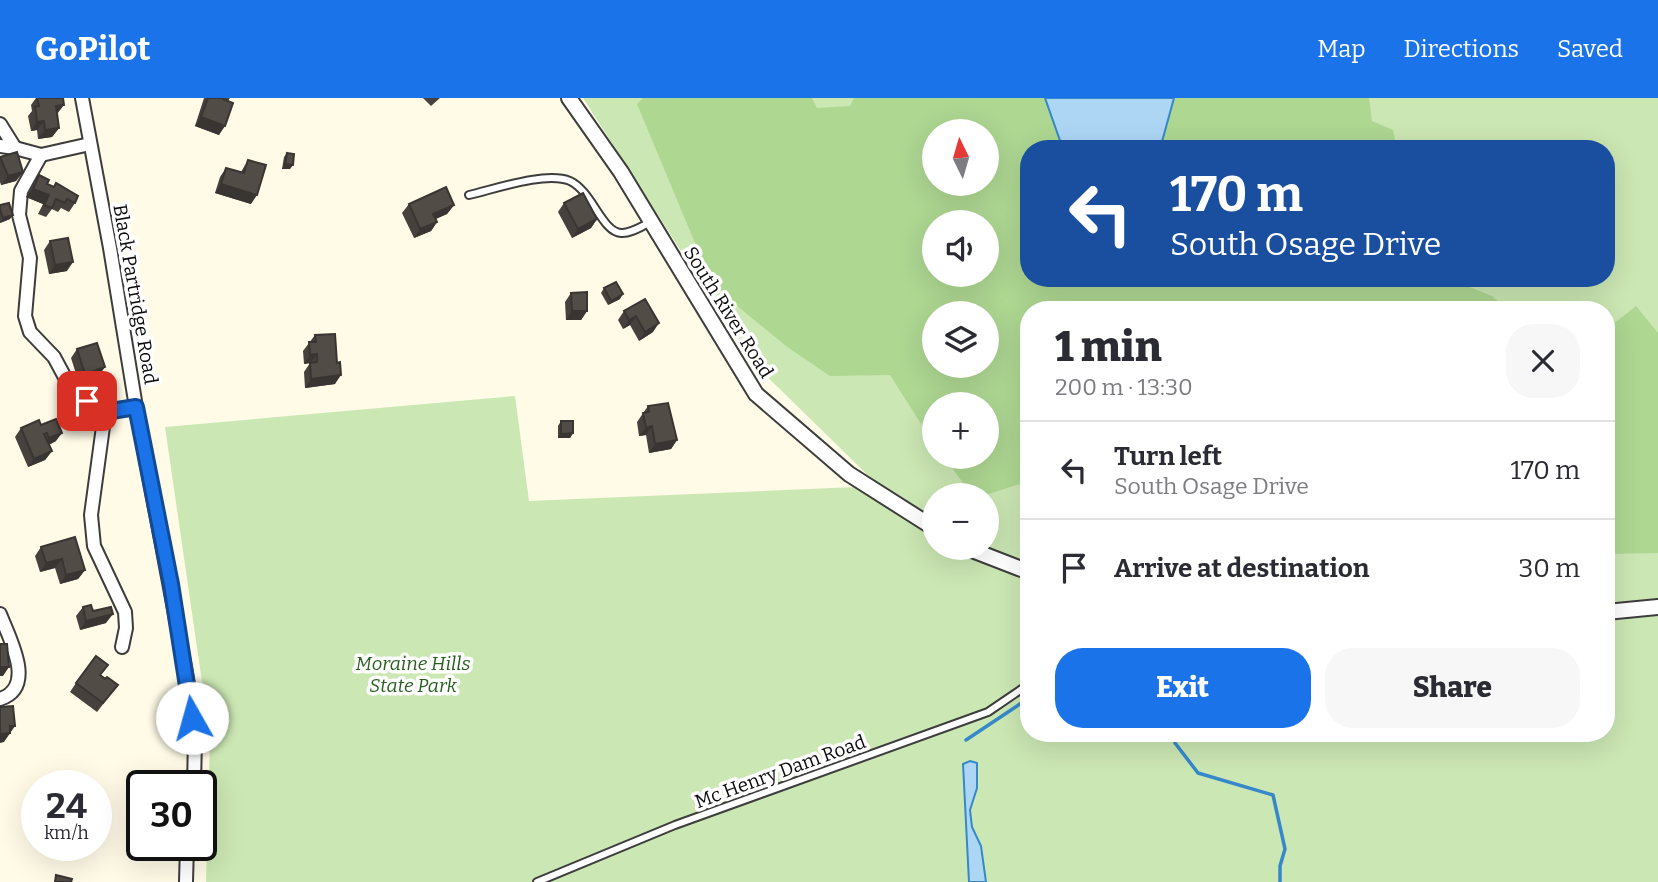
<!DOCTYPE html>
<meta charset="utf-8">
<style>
:root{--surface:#fff;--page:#f7f7f7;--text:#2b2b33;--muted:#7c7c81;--line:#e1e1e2;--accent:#1a73e8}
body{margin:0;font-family:Bitter,serif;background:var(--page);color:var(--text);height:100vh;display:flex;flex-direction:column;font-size:26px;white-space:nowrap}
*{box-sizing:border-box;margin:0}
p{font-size:23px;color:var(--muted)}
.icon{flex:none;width:38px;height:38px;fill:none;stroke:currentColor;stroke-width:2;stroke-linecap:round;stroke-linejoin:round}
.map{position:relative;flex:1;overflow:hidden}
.drawer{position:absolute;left:1020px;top:203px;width:595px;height:441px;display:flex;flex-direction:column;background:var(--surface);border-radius:28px;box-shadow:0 7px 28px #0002}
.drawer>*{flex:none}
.guide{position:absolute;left:1020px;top:42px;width:595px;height:147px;border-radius:28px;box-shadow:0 7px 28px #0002;background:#1a4fa0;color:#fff;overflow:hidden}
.needle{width:46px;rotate:355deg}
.fabs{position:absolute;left:922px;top:21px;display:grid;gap:14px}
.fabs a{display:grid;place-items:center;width:77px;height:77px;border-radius:50%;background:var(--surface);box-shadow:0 7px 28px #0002;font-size:35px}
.speed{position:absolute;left:21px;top:672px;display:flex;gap:14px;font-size:35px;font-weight:700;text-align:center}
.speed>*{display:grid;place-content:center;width:91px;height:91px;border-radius:50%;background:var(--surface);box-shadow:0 7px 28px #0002;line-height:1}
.speed small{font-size:18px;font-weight:400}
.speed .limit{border:4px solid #111;border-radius:10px;background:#fff;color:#111}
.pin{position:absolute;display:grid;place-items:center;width:60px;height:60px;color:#fff;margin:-30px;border-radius:14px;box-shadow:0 4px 10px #0006}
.me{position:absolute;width:77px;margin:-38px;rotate:353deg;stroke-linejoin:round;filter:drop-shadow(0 0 5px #0008)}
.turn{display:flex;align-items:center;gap:24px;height:147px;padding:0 35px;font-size:32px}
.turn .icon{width:91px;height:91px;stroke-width:2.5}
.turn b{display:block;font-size:49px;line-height:60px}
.round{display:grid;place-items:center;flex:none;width:74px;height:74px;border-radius:28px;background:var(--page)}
.headline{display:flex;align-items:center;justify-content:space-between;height:119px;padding:0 35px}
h1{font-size:42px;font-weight:800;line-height:52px}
.action{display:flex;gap:14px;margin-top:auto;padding:14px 35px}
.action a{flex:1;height:80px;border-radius:28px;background:var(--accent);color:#fff;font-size:28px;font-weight:800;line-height:80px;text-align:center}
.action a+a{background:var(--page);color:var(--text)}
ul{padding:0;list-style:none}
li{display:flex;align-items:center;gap:21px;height:98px;padding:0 35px;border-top:2px solid var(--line)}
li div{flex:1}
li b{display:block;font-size:26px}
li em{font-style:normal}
header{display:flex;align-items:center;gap:42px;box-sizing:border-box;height:98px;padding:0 35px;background:var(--accent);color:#fff}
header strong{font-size:33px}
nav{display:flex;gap:38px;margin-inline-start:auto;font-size:24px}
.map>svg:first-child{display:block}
.green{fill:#cbe7b3;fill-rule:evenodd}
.forest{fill:#aed792;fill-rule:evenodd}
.water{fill:#add6f5;stroke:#3688ca;stroke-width:2}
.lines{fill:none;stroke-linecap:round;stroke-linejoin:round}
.stream{stroke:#3688ca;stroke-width:3.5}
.service-casing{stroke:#3d3d3d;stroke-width:10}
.minor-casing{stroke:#3d3d3d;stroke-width:16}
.tertiary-casing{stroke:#3d3d3d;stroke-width:18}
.service{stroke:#fff;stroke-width:6}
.minor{stroke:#fff;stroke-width:12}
.tertiary{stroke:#fff;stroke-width:14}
.wall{fill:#47413d}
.shaded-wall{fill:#393532}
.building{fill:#524c47;stroke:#393532;stroke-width:2}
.route-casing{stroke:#114b97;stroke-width:18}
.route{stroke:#1a73e8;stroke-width:12}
.labels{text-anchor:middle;stroke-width:7;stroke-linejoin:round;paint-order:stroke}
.street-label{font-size:19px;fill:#0a0a0a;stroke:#fff}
.park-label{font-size:19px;font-style:italic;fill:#275f1d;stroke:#fff}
</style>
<header>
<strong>GoPilot</strong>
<nav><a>Map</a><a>Directions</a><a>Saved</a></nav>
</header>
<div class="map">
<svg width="1658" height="784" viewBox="0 0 1658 784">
<rect width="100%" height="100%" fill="#fffbe7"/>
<path class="green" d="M 583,0 L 1658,0 L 1658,784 L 206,784 L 210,639 L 165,329 L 515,298 L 529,403 L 879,388 L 752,264 ZM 934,33 L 987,33 L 987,86 L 934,86 ZM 1029,51 L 1606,51 L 1606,180 L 1029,180 ZM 934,124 L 987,124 L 987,177 L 934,177 ZM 1029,212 L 1606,212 L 1606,635 L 1029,635 ZM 934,215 L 987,215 L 987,268 L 934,268 ZM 934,306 L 987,306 L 987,359 L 934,359 ZM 934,397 L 987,397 L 987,450 L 934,450 Z"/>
<g class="forest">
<path d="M 643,0 L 812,0 L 817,10 L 850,8 L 854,0 L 1369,0 L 1372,23 L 1393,32 L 1397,51 L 1029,51 L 1029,180 L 1447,180 L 1492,198 L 1508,212 L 1029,212 L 1029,383 L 986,397 L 972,397 L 944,359 L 987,359 L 987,306 L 934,306 L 934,346 L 890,277 L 830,278 L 786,248 L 713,188 L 637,6 ZM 934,33 L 987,33 L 987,86 L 934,86 ZM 934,124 L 987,124 L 987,177 L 934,177 ZM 934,215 L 987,215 L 987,268 L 934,268 Z"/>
<polygon points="1636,208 1658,235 1658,455 1607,456 1607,231"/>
</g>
<g class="water">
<polygon points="1045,0 1174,0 1160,51 1063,51"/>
<polygon points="970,663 977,665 977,690 970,712 972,729 981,748 986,784 969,784 963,666"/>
</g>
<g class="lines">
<g class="stream">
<polyline points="966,642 1029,600"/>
<polyline points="1175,645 1198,675 1273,697 1285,751 1280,768 1280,784"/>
</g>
<defs>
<g id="service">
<path d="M 469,97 C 495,91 546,73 570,83 C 592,93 602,134 621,135 C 630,136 642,128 651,124"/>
<polyline points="537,784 675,727 988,614 1029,586"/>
</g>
<g id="minor">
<polyline points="82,0 110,150 136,309 187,580 195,640 194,688"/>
<polyline points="0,26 15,50"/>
<polyline points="0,48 15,50 41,57 90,46"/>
<polyline points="41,57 21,93 19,117 30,160 25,218 30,234 54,259 68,285 87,303 105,314 91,417 94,448 125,514 126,530 122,549"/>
<polyline points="105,314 136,309"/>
<path d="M 0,516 C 9,540 37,589 0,601"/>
<polyline points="186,784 187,747"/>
</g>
<g id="tertiary">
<polyline points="569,0 621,74 756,296 849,376 934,430"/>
<polyline points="967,450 1029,474"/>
<polyline points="1606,514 1658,509"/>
</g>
</defs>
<use href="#service" class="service-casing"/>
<use href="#minor" class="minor-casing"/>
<use href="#tertiary" class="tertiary-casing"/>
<use href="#service" class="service"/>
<use href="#minor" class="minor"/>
<use href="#tertiary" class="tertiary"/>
</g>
<g class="wall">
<polygon points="36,0 63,0 57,16 59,30 52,39 38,41 37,32 31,33 28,18 32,13 31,7"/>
<polygon points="204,0 230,0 228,3 219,37 195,28"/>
<polygon points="423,0 440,0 431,8"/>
<polygon points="287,55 290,71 282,71 284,59"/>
<polygon points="0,59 23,74 16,83 1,87 0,84"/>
<polygon points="248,62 251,106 215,95 220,79 226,70 241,74"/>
<polygon points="39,77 47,86 53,89 56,85 75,105 69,114 61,110 58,114 52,111 46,119 38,116 43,106 26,99 33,86"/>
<polygon points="564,105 597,121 591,130 572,140 558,114"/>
<polygon points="409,106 454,107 447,116 435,121 437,124 431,133 414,140 402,115"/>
<polygon points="0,107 10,121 0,125"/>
<polygon points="50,143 67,173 49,176 44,152"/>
<polygon points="604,190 620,201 608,207 601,195"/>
<polygon points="571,195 587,213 581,222 566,222 565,204"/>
<polygon points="645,201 653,234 639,243 630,227 623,231 618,222 624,213"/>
<polygon points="315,237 335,286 305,290 304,274 310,265 304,266 303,253"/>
<polygon points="77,251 105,269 98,278 79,285 71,260"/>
<polygon points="648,308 677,342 671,351 649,355 646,337 639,338 637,324"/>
<polygon points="561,323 573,335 570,340 558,340 558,328"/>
<polygon points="41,327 56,343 49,347 52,353 45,362 28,369 15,339 21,330"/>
<polygon points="41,449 85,472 78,481 60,486 55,470 40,474 35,458"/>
<polygon points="83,509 93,513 106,525 80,532 76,518"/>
<polygon points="101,577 118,587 97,614 70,594 76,585"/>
</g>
<g class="shaded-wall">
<polygon points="64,7 57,16 49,17 56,8"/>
<polygon points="201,19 225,28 219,37 195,28"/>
<polygon points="44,23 37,32 31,33 37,24"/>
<polygon points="59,30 52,39 38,41 45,32"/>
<polygon points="285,66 293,67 290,71 282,71"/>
<polygon points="23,74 16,83 1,87 8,78"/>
<polygon points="221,86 257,97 251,106 215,95"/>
<polygon points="33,91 49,97 43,106 26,99"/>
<polygon points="454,107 447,116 427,125 433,116"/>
<polygon points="13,117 10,121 0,125 3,120"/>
<polygon points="597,121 591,130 572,140 578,131"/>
<polygon points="437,124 431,133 414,140 420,131"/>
<polygon points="73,164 67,173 49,176 55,167"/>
<polygon points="623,196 620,201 608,207 611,203"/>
<polygon points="572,213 587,213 581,222 566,222"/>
<polygon points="636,218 630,227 623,231 629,222"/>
<polygon points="659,225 653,234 639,243 645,234"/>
<polygon points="317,256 310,265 304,266 310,257"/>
<polygon points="105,269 98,278 79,285 85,276"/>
<polygon points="341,277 335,286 305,290 311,281"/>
<polygon points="652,328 646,337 639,338 646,330"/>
<polygon points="62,335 56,343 43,349 49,340"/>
<polygon points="573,335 570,340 558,340 561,336"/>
<polygon points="677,342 671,351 649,355 655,346"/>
<polygon points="52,353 45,362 28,369 34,361"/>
<polygon points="62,461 55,470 40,474 46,465"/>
<polygon points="85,472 78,481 60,486 66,477"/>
<polygon points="113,516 106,525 80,532 86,523"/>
<polygon points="0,569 9,569 3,578 0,578"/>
<polygon points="10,628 15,628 4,644 0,645 0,636"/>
</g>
<g class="building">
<polygon points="37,0 63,0 64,7 56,8 59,30 45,32 44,23 37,24 35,9 39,8"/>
<polygon points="208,0 223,0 223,1 233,5 225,28 201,19"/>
<polygon points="17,54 23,74 8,78 0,59"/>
<polygon points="287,55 294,56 293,67 285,66"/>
<polygon points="248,62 266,67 257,97 221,86 226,70 244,75"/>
<polygon points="39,77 49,82 47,86 54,89 56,85 78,98 75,105 67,101 65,105 56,101 52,110 44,107 49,97 33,91"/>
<polygon points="446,89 454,107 433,116 437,124 420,131 409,106"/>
<polygon points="583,95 597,121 578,131 564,105"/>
<polygon points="9,105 13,117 3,120 0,111 0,107"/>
<polygon points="68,140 73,164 55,167 50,143"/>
<polygon points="616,184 623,196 611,203 604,190"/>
<polygon points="587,194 587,213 572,213 571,195"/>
<polygon points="645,201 659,225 645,234 636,218 629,222 624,213"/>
<polygon points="335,236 337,265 340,264 341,277 311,281 310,265 317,264 317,256 310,257 309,244 316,244 315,237"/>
<polygon points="97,245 105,269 85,276 77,251"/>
<polygon points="668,305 677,342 655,346 652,328 646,330 643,315 649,314 648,308"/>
<polygon points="56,321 62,335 49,340 47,335 44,336 52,353 34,361 21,330 39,322 41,327"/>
<polygon points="561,323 573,323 573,335 561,336"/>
<polygon points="75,439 85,472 66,477 62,461 46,465 41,449"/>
<polygon points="91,507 93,513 111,509 113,516 86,523 83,509"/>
<polygon points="0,546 7,546 9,569 0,569"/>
<polygon points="96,558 108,567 100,577 105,581 107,579 118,587 103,605 76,585"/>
<polygon points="13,608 15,628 10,628 10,635 0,636 0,609"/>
<polygon points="56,777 72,781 71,784 55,784"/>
</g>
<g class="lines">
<defs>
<polyline id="route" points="87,303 105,314 136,309 171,486 192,620"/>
</defs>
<use href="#route" class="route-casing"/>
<use href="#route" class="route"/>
</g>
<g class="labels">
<g class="street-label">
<text transform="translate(136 196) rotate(80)" y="7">Black Partridge Road</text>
<text transform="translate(729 214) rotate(58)" y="7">South River Road</text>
<text transform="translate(780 673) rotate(-20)" y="7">Mc Henry Dam Road</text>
</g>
<g class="park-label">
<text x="413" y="572">Moraine Hills<tspan x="413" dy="22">State Park</tspan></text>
</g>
</g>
</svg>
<div class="fabs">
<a><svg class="needle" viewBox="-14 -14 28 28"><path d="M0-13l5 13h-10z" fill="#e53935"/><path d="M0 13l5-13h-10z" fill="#7c7c81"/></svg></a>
<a><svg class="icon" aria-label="sound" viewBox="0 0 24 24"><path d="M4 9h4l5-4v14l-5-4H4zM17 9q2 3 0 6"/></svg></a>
<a><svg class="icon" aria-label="layers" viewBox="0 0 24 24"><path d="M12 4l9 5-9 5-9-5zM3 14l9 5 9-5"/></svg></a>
<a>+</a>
<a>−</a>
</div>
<div class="speed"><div>24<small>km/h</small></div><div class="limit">30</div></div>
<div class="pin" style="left:87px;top:303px;background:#d93025"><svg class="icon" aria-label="arrive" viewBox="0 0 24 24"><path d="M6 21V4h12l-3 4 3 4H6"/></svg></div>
<svg class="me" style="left:192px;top:620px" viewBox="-20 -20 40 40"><circle r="19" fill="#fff"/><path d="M0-13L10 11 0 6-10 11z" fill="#1a73e8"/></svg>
<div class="guide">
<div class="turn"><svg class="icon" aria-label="left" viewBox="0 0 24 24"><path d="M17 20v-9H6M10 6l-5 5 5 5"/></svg><div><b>170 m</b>South Osage Drive</div></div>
</div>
<section class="drawer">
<div class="headline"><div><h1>1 min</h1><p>200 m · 13:30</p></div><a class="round"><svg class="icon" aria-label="close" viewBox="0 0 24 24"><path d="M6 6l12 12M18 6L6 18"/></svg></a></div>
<ul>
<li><svg class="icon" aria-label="left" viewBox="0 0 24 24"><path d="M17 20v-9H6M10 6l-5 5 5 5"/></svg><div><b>Turn left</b><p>South Osage Drive</p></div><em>170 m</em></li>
<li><svg class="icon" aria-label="arrive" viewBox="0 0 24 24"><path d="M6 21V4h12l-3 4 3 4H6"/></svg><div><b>Arrive at destination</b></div><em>30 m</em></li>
</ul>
<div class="action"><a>Exit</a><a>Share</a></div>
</section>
</div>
